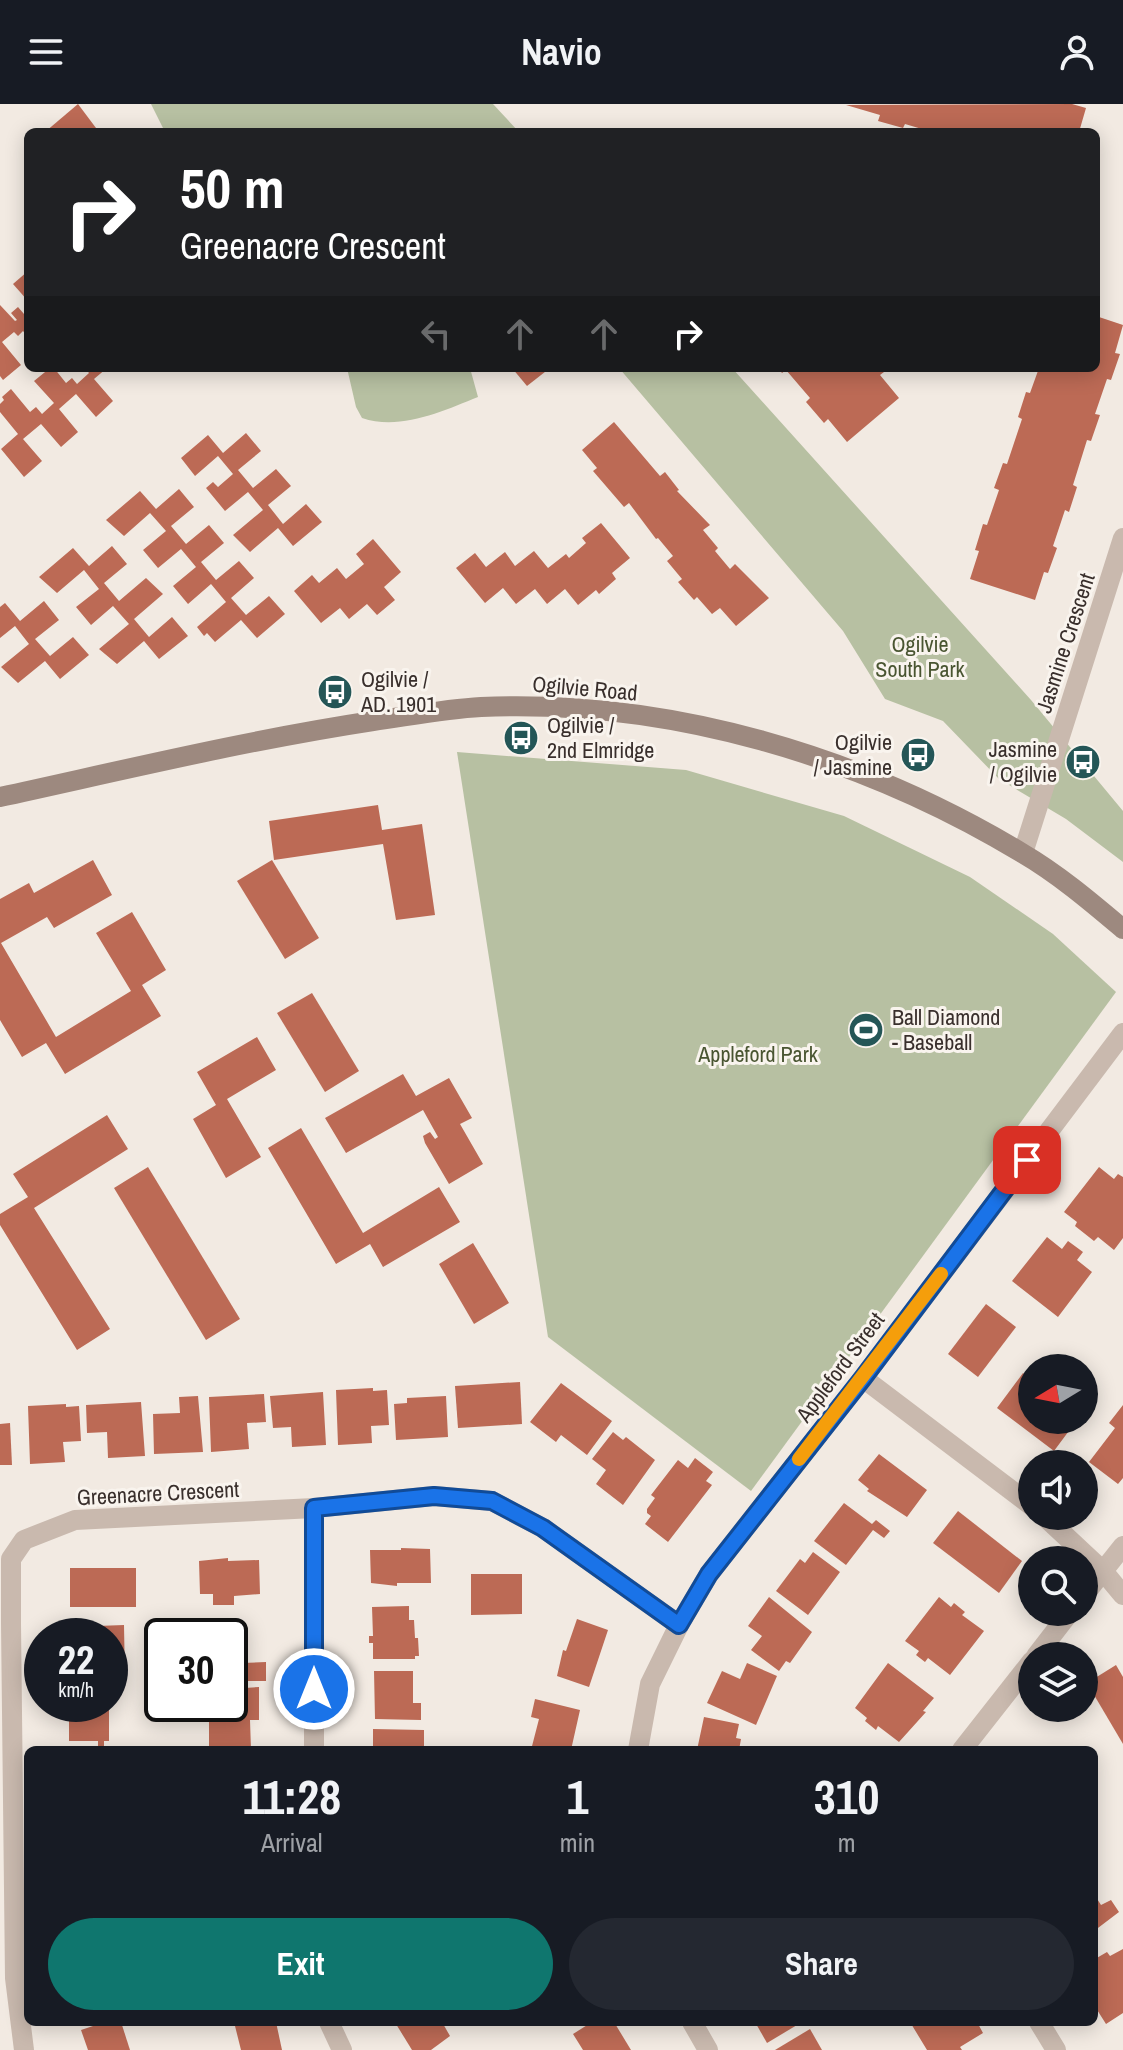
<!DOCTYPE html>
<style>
:root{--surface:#171b24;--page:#242831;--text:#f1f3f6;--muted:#9ea1a6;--accent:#0f766e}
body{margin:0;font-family:"Archivo Narrow",sans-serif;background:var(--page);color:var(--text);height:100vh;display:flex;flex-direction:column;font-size:30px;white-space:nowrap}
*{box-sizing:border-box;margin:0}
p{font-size:26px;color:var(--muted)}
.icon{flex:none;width:44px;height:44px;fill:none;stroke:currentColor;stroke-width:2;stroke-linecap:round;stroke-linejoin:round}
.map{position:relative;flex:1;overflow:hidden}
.panel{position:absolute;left:24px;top:1642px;width:1074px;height:280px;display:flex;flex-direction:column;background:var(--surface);border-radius:12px;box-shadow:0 4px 20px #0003}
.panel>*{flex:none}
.banner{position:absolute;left:24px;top:24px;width:1076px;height:244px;border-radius:12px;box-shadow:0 4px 20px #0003;background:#202124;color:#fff;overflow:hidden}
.needle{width:52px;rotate:260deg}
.buttons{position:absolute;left:1018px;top:1250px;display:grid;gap:16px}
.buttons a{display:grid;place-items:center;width:80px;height:80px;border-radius:50%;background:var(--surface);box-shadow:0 4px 20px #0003;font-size:40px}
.speed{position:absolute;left:24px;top:1514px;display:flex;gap:16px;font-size:40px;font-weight:700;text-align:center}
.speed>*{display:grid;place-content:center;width:104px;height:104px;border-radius:50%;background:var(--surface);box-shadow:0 4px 20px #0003;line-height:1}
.speed small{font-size:20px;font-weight:400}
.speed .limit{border:4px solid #111;border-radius:12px;background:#fff;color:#111}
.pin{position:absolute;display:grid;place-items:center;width:68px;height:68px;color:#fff;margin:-34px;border-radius:16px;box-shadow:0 4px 12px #0006}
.me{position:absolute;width:88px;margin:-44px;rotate:0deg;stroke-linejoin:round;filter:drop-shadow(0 0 6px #0008)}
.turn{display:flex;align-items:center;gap:28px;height:168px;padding:0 24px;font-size:36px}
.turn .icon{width:104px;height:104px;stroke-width:2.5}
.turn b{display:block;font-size:56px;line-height:68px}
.lanes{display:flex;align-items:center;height:76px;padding:0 24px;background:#0003;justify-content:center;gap:40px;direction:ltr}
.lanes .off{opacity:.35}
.eta{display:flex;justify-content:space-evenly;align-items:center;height:136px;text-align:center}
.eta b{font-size:48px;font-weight:700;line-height:56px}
.action{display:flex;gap:16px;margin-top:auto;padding:16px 24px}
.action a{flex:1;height:92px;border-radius:48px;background:var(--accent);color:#fff;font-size:32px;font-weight:700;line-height:92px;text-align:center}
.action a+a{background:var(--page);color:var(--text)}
header{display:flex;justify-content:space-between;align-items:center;height:104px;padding:0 24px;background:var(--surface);font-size:36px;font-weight:700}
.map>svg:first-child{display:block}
.green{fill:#b7c0a2}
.building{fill:#bc6a55}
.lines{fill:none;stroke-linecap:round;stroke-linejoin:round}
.minor{stroke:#c9b9ae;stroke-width:20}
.tertiary{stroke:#c9b9ae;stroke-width:20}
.secondary{stroke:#9d897f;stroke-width:20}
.route-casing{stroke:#114b97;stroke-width:20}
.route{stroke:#1a73e8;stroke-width:14}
.slow{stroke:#f59e0b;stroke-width:14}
.labels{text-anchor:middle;stroke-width:6;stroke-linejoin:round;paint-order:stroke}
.street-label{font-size:22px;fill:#392f2c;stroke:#f9f4ee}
.park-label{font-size:22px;fill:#495531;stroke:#f9f4ee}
.poi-label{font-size:22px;fill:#392f2c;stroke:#f9f4ee;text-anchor:start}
</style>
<header><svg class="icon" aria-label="menu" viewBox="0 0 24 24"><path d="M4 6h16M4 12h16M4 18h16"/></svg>Navio<svg class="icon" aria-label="person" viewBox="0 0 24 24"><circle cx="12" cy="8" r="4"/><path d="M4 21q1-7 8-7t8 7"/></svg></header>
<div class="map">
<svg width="1123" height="1946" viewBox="0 0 1123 1946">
<rect width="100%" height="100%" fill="#f2eae2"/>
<g class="green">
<polygon points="151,0 493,0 519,28 165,28"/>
<path d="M 347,264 L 470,264 L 478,293 C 443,307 400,327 362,314 L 356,303 Z"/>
<polygon points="619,264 732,264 1031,596 1123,707 1123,758 1066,715 999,675 943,617 885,595 843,527"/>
<polygon points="457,648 686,666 844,712 970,773 1053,830 1116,888 751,1387 548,1233"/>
</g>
<g class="building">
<polygon points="78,0 99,28 45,28"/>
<polygon points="1072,0 1086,4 1079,28 932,28 905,20 903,24 878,17 880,11 846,1"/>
<polygon points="28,167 28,197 13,180"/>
<polygon points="0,201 15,217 17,216 11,209 18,203 24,210 28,206 28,233 23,227 18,232 14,228 2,238 21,261 3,276 0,272"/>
<polygon points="1096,212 1123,221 1115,249 1120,250 1111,276 1107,275 1095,310 1100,311 1091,337 1087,336 1073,381 1077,383 1069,408 1065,406 1053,442 1057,444 1048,469 1044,468 1035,496 970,475 979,447 975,446 983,420 987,421 999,386 994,384 1003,359 1007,360 1022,315 1018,313 1026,288 1030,289 1039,264 1096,264"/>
<polygon points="50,264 54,264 66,279 72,274 77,280 89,269 85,264 107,264 94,275 113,297 96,313 76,290 59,305 78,328 61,343 41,320 23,335 42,357 24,373 1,345 18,330 0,308 0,300 4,296 2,293 11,285 30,308 36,303 42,310 54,299 34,277"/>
<polygon points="512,264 550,264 527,282"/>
<polygon points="778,264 881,264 884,268 880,271 899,294 847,338 828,315 824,319 806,298 810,294 786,266 782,269"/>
<polygon points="614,318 660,372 665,368 679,386 677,387 710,421 703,426 718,444 715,447 730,465 735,460 769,494 736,522 720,504 712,510 697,493 694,496 678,478 682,475 667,457 673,452 658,434 656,435 629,399 624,403 593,367 597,364 582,346"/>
<polygon points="246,329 261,347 238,366 253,384 276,365 291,382 268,401 283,420 306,400 322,418 293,442 278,424 250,448 233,431 263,406 248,388 225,407 206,384 213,378 218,383 233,370 218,352 195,372 181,354 208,331 223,349"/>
<polygon points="179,385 194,403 171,422 186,440 209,421 224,439 201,458 216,476 239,457 254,474 231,494 246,511 269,492 285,510 257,534 241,516 215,538 207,529 204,532 197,523 226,498 211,480 188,500 173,482 196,463 181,445 158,464 143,446 166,427 150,409 124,432 106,416 140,387 156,405"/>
<polygon points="601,419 630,454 612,469 616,475 599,490 596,486 578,501 565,485 547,500 535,485 516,500 503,484 485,499 456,464 475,449 486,463 505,448 515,462 534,447 548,464 566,450 569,454 586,439 582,434"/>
<polygon points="373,435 401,468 384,483 395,496 377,511 367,500 349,515 340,504 321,519 294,487 312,471 319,479 337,464 346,475 364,460 356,450"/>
<polygon points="112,442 127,460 104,479 119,497 146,474 163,490 134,515 149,533 172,513 188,532 159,555 144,537 117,560 99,545 129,520 113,502 91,521 76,503 99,485 84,466 57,489 39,473 73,444 89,462"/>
<polygon points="44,497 59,516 35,535 50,552 73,533 89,551 60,575 45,557 18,579 1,563 29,540 15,522 0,534 0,503 5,499 20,517"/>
<polygon points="378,701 382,726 422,720 435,811 396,816 383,740 274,756 269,717"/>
<polygon points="93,756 112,791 54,824 47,813 1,839 56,933 131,887 96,829 132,808 166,866 142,881 161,912 65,970 46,939 22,953 0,916 0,795 29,779 34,789"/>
<polygon points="272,756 319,834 285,855 237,777"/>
<polygon points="312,889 359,967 325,988 277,909"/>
<polygon points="257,933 276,966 227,995 261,1053 226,1074 193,1015 216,1001 197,968"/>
<polygon points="403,970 416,992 449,974 472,1014 460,1020 483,1060 449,1080 425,1039 423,1032 430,1028 435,1035 438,1033 423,1006 346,1049 325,1014"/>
<polygon points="107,1011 128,1045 34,1104 110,1225 77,1246 0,1121 0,1110 28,1093 13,1070"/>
<polygon points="301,1024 363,1129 439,1083 460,1118 383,1163 370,1140 336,1160 268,1044"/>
<polygon points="148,1063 240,1215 206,1236 114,1084"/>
<polygon points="1099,1063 1114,1075 1118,1070 1123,1073 1123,1134 1114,1146 1098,1133 1094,1137 1075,1122 1077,1118 1064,1108"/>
<polygon points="1047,1133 1062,1145 1068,1137 1083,1148 1077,1156 1092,1168 1058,1213 1012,1177"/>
<polygon points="473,1139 509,1199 474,1220 439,1160"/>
<polygon points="986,1200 1016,1223 978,1273 948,1250"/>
<polygon points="1023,1269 1032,1276 1032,1316 1077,1316 1054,1347 997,1304"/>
<polygon points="520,1278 522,1320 458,1324 455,1282"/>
<polygon points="561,1279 612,1317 587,1351 561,1331 556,1338 530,1318"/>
<polygon points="373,1284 373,1287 387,1286 389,1321 371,1322 372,1339 338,1341 336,1286"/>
<polygon points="323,1288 326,1341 292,1343 291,1323 273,1324 270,1292"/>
<polygon points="264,1290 266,1318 247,1319 249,1345 211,1348 209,1293"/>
<polygon points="198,1292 203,1348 154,1350 153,1310 180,1309 179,1293"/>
<polygon points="446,1292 448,1333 396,1336 394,1300 407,1299 407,1294"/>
<polygon points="141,1298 145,1352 108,1354 107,1328 87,1329 86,1301"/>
<polygon points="66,1300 66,1303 79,1302 81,1337 63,1338 65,1358 30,1360 28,1302"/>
<polygon points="1123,1301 1123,1374 1118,1380 1089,1358 1115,1324 1109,1319"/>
<polygon points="10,1319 12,1361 0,1361 0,1320"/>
<polygon points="613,1328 623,1336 626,1333 655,1356 623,1401 596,1380 606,1366 592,1355"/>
<polygon points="879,1350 927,1386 907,1413 867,1387 869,1385 858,1376"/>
<polygon points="695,1354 713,1368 706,1377 712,1381 668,1438 645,1420 651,1412 647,1409 647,1405 655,1394 651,1391 678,1356 688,1364"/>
<polygon points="844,1399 872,1420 876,1416 890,1427 884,1434 873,1426 846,1461 814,1437"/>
<polygon points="958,1407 1022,1457 999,1489 933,1439"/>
<polygon points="401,1444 430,1445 431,1479 397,1479 397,1482 371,1479 370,1446 401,1446"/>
<polygon points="813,1448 840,1468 808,1511 776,1487 800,1455 805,1459"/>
<polygon points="228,1454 228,1457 259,1456 260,1490 234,1492 234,1501 213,1501 213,1490 200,1490 199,1457"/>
<rect x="70" y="1464" width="66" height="39"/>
<polygon points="471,1470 522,1470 522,1510 471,1511"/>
<polygon points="769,1493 812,1528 790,1559 786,1557 779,1567 751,1546 762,1532 748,1522"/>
<polygon points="939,1493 951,1503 954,1499 965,1508 962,1511 984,1527 950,1571 928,1554 925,1558 916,1551 919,1547 905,1537"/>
<polygon points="409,1502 409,1516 414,1516 415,1534 418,1534 419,1552 415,1552 415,1555 373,1555 373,1539 369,1539 369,1532 373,1532 372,1503"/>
<polygon points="577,1515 608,1526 589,1583 557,1572 563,1546 566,1547"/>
<polygon points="124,1521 125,1576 110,1576 110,1532 97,1532 97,1522"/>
<polygon points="242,1521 242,1559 266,1558 266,1577 238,1577 238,1573 230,1573 230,1532 202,1532 202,1522"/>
<polygon points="747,1559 777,1572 756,1621 707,1599 722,1567 740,1575"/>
<polygon points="888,1559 934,1594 923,1607 926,1608 899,1638 878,1622 876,1626 865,1617 867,1614 855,1604"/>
<polygon points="1116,1561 1123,1573 1123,1640 1087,1579"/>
<polygon points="374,1567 413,1567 413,1599 421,1599 421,1616 375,1615"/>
<polygon points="259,1583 259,1616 250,1616 251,1646 209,1646 209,1600 230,1600 230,1585"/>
<polygon points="535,1595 580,1606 571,1646 531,1646 539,1615 531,1613"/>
<polygon points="69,1600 109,1600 109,1637 104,1637 104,1642 98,1642 98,1637 69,1637"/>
<polygon points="704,1613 739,1620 736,1634 741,1635 739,1646 697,1646"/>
<polygon points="373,1625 424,1626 424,1646 373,1646"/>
<polygon points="1094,1790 1101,1801 1111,1796 1119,1808 1094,1827"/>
<polygon points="1123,1845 1123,1909 1106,1920 1094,1901 1094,1862 1098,1859 1095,1855 1107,1848 1110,1852"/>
<polygon points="105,1918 121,1918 130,1946 88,1946 81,1926"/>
<polygon points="234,1918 276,1918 282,1946 241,1946"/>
<polygon points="399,1918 442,1918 450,1932 431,1946 412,1946 396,1920"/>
<polygon points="592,1918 614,1918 631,1946 583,1946 573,1930"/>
<polygon points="755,1918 796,1918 797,1921 767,1939"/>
<polygon points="910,1918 977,1918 983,1929 960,1943 962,1946 927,1946"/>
<polygon points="810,1925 822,1946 775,1946"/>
</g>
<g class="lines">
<g class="minor">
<polyline points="863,1274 1032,1402"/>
<polyline points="314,1404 314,1646"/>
<polyline points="1044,1412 1103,1467 1123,1491"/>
<polyline points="1084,1491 1123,1442"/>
<polyline points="1036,1552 1070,1508"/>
<polyline points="962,1646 1032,1557"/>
<polyline points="329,1918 342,1946"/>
<polyline points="1039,1918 1056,1946"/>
<polyline points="24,1946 15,1874 11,1519 11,1455 24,1436 75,1416 314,1404 434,1392 492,1397 543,1424 679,1521"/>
</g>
<g class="tertiary">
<polyline points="1023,749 1123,434"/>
<polyline points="638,1646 650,1580 679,1521 709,1470 863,1274 1123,929"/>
<polyline points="692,1918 708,1946"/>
</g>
<path class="secondary" d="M 0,693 C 124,666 248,636 373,617 C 409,612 445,605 481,603 C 670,595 861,652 1022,749 C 1058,770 1091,798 1123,825"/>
</g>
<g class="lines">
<defs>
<polyline id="route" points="314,1585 314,1404 434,1392 492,1397 543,1424 679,1521 709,1470 863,1274 1027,1056"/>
</defs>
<use href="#route" class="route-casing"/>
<use href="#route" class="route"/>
<polyline class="slow" points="799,1355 941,1170"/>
</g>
<defs>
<symbol id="bus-disc" viewBox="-11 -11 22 22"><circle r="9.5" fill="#245657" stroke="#f9f4ee"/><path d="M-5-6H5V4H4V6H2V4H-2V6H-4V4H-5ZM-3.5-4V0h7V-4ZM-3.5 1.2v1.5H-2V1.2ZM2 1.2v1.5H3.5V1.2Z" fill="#fff"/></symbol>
<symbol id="stadium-disc" viewBox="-11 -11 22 22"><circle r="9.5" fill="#245657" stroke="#f9f4ee"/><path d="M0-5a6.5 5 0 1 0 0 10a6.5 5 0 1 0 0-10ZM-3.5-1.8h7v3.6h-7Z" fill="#fff"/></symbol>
</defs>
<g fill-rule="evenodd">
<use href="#bus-disc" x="315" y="568" width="40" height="40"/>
<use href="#bus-disc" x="501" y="614" width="40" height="40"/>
<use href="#bus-disc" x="898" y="631" width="40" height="40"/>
<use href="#bus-disc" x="1063" y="638" width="40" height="40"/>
<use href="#stadium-disc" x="846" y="906" width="40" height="40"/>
</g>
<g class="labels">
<g class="street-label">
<text transform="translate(1065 539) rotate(-72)" y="8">Jasmine Crescent</text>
<text transform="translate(585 584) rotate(5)" y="8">Ogilvie Road</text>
<text transform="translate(840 1263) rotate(-53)" y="8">Appleford Street</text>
<text transform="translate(158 1389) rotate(-3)" y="8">Greenacre Crescent</text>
</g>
<g class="park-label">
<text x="920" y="548">Ogilvie<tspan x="920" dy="25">South Park</tspan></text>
<text x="758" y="958">Appleford Park</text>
</g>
<g class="poi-label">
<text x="361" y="583">Ogilvie /<tspan x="361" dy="25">AD. 1901</tspan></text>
<text x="547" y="629">Ogilvie /<tspan x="547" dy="25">2nd Elmridge</tspan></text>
<text x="892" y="646" text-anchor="end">Ogilvie<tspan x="892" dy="25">/ Jasmine</tspan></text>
<text x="1057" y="653" text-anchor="end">Jasmine<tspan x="1057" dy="25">/ Ogilvie</tspan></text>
<text x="892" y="921">Ball Diamond<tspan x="892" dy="25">- Baseball</tspan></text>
</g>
</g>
</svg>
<div class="buttons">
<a><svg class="needle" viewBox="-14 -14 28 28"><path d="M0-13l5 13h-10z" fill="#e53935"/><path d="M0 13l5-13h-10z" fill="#9ea1a6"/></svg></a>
<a><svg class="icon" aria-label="sound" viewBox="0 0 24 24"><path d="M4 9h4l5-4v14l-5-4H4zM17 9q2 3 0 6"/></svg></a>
<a><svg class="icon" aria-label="search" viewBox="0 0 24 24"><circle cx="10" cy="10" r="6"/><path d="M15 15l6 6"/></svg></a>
<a><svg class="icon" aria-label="layers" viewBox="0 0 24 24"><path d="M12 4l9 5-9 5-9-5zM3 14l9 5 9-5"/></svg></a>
</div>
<div class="speed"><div>22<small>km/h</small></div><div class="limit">30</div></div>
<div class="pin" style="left:1027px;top:1056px;background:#d93025"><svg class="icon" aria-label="arrive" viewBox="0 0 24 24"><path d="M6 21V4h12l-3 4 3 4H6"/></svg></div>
<svg class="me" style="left:314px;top:1585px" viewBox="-20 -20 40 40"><circle r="17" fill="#1a73e8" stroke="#fff" stroke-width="3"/><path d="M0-11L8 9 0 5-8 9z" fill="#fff"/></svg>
<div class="banner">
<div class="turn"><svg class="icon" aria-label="right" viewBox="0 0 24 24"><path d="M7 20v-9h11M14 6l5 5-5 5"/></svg><div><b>50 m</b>Greenacre Crescent</div></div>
<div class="lanes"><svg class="icon off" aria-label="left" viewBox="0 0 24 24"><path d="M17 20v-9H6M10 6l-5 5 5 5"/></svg><svg class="icon off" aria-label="ahead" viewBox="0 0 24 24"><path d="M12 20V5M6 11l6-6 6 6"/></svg><svg class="icon off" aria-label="ahead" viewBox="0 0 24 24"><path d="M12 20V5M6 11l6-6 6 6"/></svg><svg class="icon" aria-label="right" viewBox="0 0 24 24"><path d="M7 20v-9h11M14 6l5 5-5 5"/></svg></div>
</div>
<section class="panel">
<div class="eta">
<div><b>11:28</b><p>Arrival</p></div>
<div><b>1</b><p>min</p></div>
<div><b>310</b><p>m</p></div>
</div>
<div class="action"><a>Exit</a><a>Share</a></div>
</section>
</div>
